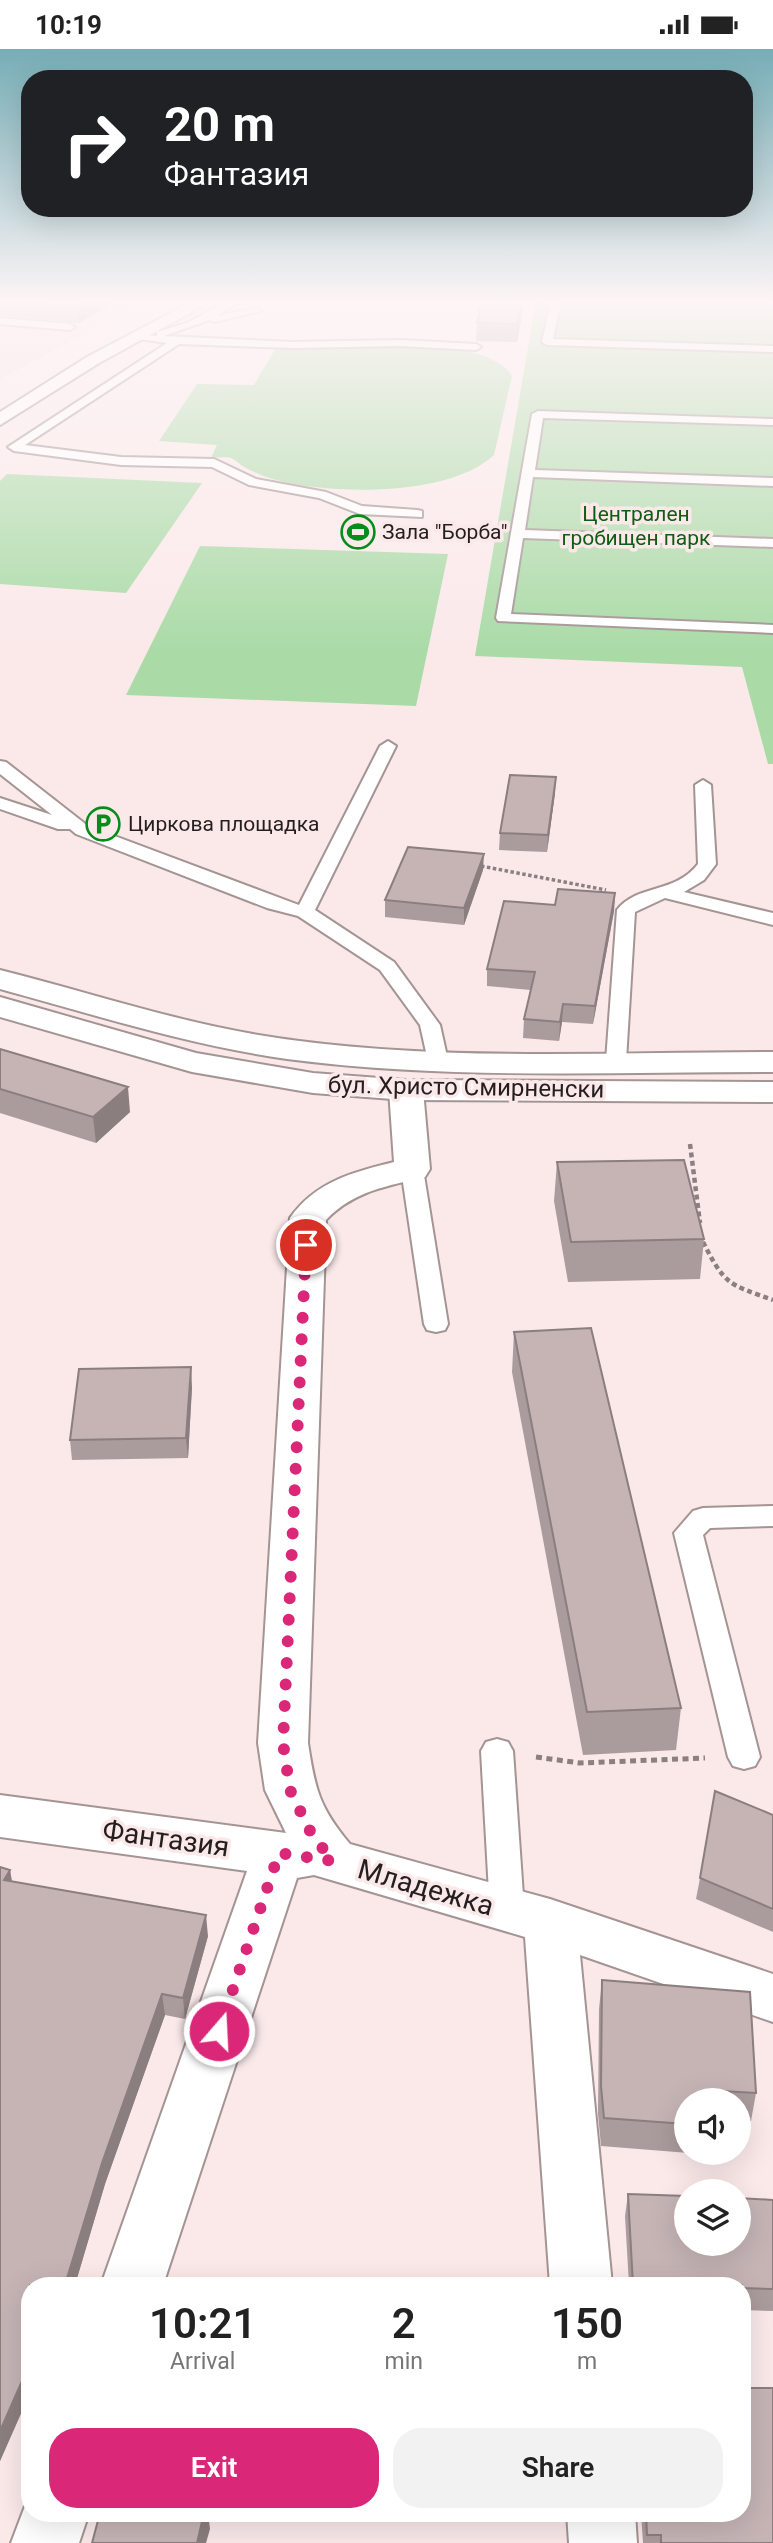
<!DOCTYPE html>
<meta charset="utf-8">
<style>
:root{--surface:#fff;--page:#f2f2f2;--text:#222;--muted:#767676;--accent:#db2777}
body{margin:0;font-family:Roboto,sans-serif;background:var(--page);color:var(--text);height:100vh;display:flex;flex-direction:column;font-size:26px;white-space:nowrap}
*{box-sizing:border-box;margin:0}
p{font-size:23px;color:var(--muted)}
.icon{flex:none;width:38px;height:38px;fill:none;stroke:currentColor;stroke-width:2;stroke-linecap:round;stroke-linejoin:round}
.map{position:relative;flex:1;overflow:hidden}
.side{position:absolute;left:21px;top:2228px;width:730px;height:245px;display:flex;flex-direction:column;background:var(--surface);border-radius:28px;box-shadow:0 7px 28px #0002}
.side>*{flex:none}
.guide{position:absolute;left:21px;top:21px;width:732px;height:147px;border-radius:28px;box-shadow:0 7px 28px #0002;background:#202124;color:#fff;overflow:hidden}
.controls{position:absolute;left:674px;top:2039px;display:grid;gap:14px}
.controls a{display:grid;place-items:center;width:77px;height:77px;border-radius:50%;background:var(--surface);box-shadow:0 7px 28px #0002;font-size:35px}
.pin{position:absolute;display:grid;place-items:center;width:60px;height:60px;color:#fff;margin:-30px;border:4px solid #fff;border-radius:50%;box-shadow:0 2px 7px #0007}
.me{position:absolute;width:77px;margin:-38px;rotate:19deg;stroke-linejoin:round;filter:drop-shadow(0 0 5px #0008)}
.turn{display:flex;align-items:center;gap:24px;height:147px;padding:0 28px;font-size:32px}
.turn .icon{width:91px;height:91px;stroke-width:2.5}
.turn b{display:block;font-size:49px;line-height:60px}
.eta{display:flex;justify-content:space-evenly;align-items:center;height:119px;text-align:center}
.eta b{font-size:42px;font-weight:600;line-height:49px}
.primary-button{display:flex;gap:14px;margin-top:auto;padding:14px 28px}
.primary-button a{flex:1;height:80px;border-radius:28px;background:var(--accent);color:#fff;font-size:28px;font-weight:600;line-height:80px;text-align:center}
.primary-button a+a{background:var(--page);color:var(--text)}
.status{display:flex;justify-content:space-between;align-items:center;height:49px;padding:0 35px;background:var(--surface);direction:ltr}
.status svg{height:19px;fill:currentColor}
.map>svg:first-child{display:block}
.built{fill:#f7dcdc}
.green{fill:#aadba7}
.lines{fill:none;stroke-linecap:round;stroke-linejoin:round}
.service-casing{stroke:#a49494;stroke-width:4}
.minor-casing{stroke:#a49494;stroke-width:4}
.secondary-casing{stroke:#a49494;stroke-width:4}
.primary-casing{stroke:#a49494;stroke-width:4}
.path-far2{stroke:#8b7f80;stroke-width:3.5;stroke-dasharray:3.5 2.5;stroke-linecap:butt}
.path-far1{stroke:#8b7f80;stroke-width:4.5;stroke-dasharray:5 3.5;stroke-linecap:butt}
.path{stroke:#8b7f80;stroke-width:5;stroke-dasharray:6 4.5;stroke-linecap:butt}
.service{fill:#fff;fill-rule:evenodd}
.minor{fill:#fff;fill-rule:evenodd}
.secondary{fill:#fff;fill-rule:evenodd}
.primary{fill:#fff;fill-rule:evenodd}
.wall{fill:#aa9b9c}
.shaded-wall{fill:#8b7e7f}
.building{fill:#c6b4b5;stroke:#8b7e7f;stroke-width:2}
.route{stroke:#db2777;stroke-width:12;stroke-dasharray:0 21.6}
.labels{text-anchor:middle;stroke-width:7;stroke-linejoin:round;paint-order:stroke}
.far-park-label{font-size:21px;fill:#0d5e14;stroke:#fbe9ea}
.far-poi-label{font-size:21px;fill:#241e1e;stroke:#fbe9ea;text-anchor:start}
.street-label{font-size:24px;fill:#241e1e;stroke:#fbe9ea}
.near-street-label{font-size:28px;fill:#241e1e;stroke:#fbe9ea}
</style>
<div class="status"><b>10:19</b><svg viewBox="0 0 49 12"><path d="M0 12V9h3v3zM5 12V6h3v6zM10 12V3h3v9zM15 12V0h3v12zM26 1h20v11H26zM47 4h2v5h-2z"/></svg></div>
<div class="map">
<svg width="773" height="2494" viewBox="0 0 773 2494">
<rect width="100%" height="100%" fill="#fbe9ea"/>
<polygon class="built" points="0,252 145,252 0,330"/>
<g class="green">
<polygon points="536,252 773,252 773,715 768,715 742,618 475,607"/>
<path d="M 388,296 C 422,298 492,295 512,327 L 494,406 C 449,448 332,446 276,431 C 266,428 255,424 246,419 C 241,417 237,412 233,410 C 227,407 218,409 211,409 L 217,396 L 159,392 L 197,335 L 254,336 L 277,297 Z"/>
<polygon points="7,425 202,434 126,544 0,535 0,432"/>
<polygon points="200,497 448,505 416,657 126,646"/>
</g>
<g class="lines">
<defs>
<g id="service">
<polygon points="228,252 240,252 217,267 256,259 261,262 214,273 209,271 164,287 293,293 400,291 476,295 481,298 476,301 400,297 293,299 179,295 25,396 121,408 214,410 256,430 326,443 362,457 417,461 422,462 422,468 360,465 319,449 249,436 212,418 121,416 14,402 8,398 167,294 132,289 132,285 157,287 157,283 187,274"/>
<polygon points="551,252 561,252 553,290 773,297 773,303 547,296 542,293"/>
<polygon points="0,269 70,275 75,278 70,281 0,275"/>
<polygon points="538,362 773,370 773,376 543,369 535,421 773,429 773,437 533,428 525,481 773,490 773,498 523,489 511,565 773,576 773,584 498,572 496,569 532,365"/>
<polygon points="388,692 396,697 315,861 394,913 440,976 448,1012 445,1016 431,1016 428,1012 420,976 380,921 298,867 267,859 76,785 70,780 58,780 0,760 0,749 52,766 0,725 0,712 6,713 88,777 299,856 380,697"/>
<path d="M 703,731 L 711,736 L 716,815 L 704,831 L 684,843 L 773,864 L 773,876 L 665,849 L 635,863 L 626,1012 L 623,1016 L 609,1016 L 606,1012 L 617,861 C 637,835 675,845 698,815 L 695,736 Z"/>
<polygon points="412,1113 420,1115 423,1120 448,1275 445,1281 436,1283 427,1281 424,1275 401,1120 404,1115"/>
<polygon points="773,1457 773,1477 710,1479 703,1486 760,1708 755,1717 744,1720 733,1717 728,1708 674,1484 693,1462 703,1459"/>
<polygon points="497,1690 508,1693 513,1702 524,1861 519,1871 507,1875 495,1871 490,1861 481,1702 486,1693"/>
</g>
<g id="minor">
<path d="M 406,1031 L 418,1034 L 423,1041 L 430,1120 L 425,1128 C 388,1137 353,1142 326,1171 L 308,1694 C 315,1740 319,1758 350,1795 L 550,1850 L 773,1925 L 773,1973 L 580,1906 L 612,2236 L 550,2236 L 525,1888 L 314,1826 L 297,1829 L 163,2236 L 101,2236 L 247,1822 L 0,1788 L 0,1746 L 286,1784 L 265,1741 L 258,1694 L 290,1169 C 315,1133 353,1123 394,1113 L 389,1041 L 394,1034 Z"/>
<polygon points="30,2444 30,2464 89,2464 79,2494 11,2494"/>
<polygon points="567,2464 635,2464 637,2494 569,2494"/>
</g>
<polygon id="secondary" points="193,252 212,252 99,314 0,376 0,363 87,308"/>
<g id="primary">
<path d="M 0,921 C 84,942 167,970 253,985 C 424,1014 600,1003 773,1003 L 773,1023 C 611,1023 448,1031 287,1010 C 189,996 95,966 0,940 Z"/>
<polygon points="0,948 196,1004 313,1024 406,1031 773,1033 773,1053 406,1051 313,1044 192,1023 0,968"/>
</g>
</defs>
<use href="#service" class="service-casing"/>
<use href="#minor" class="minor-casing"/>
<use href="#secondary" class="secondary-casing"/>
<use href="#primary" class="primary-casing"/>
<polyline class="path-far2" points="481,817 606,841"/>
<g class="path-far1">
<polyline points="690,1095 700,1174"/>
<path d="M 703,1193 C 725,1236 728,1235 773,1251"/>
</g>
<polyline class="path" points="536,1708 580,1714 705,1709"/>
<use href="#service" class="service"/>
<use href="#minor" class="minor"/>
<use href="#secondary" class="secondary"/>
<use href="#primary" class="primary"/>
</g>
<g class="wall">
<polygon points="0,252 117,252 79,274 0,266"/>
<polygon points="524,252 517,293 476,292 477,274"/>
<polygon points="555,744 547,803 499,801 500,784"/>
<polygon points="483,821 464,876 385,868 385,851"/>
<polygon points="615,844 614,862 593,975 562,973 559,992 523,989 524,970 531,941 487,937 487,920 555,856"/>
<polygon points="0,1000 130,1063 96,1094 0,1064"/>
<polygon points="557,1113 704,1190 700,1230 568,1233 554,1152"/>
<polygon points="514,1283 681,1659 676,1701 583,1706 512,1323"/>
<polygon points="192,1338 188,1409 72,1411 70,1391"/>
<polygon points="773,1766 773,1883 696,1850 700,1829"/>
<polygon points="0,1818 10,1821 12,1832 208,1887 185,1970 165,1966 105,2135 75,2236 30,2236 30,2344 0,2412"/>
<polygon points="602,1931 756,2044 751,2072 738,2072 738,2051 686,2051 686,2104 701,2104 701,2105 601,2097 598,2065 599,1960"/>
<polygon points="628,2145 773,2151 773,2262 742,2261 742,2236 629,2236 625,2167"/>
<polygon points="641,2464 742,2464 773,2494 643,2494"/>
</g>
<g class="shaded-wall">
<polygon points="89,252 117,252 79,274 78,258"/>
<polygon points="522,252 524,252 517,293 517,275"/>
<polygon points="556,728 555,744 547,803 548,786"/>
<polygon points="484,805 483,821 464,876 464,859"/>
<polygon points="615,844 614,862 593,975 595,957"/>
<polygon points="563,955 562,973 559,992 560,973"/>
<polygon points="128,1038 130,1063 96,1094 93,1068"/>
<polygon points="191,1318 192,1338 188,1409 186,1389"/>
<polygon points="10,1821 13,1841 4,1831"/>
<polygon points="206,1866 208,1887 185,1970 183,1949"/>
<polygon points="162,1945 165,1966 105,2135 75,2236 64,2236 102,2114"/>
<polygon points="30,2314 30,2344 0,2412 0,2382"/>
<polygon points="204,2464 208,2464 210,2480 206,2494 197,2494"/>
</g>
<g class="building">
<polygon points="4,252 89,252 78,258"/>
<polygon points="482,252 522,252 517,275 477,274"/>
<polygon points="510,726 556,728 548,786 500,784"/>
<polygon points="408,798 484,805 464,859 385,851"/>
<polygon points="558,840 615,844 595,957 563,955 560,973 524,970 535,923 487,920 504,852 555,856"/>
<polygon points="0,1000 128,1038 93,1068 0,1040"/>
<polygon points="684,1111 704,1190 571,1193 557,1113"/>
<polygon points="591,1279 681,1659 587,1663 514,1283"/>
<polygon points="191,1318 186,1389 70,1391 79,1320"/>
<polygon points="715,1742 773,1766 773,1860 700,1829"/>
<polygon points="0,1818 10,1821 4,1831 206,1866 183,1949 162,1945 102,2114 68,2226 64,2236 30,2236 30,2314 0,2382"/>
<polygon points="602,1931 750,1943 756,2044 705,2041 705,2051 686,2051 686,2075 604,2069 601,2037"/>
<polygon points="628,2145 686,2147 686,2194 738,2194 738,2149 773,2151 773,2240 742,2239 742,2236 633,2236"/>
<polygon points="742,2339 773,2339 773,2494 661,2494 661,2486 647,2486 646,2464 742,2464"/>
<polygon points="100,2464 204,2464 197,2494 92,2494"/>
</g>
<linearGradient id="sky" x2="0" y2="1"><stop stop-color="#76adb6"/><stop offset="0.42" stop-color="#fdf5f6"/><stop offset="1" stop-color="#fdf5f6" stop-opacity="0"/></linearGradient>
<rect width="773" height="601" fill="url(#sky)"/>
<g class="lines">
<polyline class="route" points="219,1982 279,1804 333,1812 312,1786 290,1741 283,1694 306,1196"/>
</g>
<defs>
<symbol id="stadium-ring" viewBox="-11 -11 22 22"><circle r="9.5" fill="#fbe9ea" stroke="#068c1a" stroke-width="1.5"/><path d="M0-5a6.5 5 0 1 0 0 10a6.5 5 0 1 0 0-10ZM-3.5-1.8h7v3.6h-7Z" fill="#068c1a"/></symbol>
<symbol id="parking-ring" viewBox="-11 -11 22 22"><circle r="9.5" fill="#fbe9ea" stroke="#068c1a" stroke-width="1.5"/><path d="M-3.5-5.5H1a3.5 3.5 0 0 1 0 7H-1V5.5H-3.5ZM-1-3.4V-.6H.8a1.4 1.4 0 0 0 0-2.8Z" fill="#068c1a"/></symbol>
</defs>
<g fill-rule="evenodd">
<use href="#stadium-ring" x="339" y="464" width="38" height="38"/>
<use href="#parking-ring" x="84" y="756" width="38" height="38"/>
</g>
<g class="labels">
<g class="far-park-label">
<text x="636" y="472">Централен<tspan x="636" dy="24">гробищен парк</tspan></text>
</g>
<g class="far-poi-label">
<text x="382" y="490">Зала "Борба"</text>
<text x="128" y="782">Циркова площадка</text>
</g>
<g class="street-label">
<text transform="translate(466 1038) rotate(1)" y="8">бул. Христо Смирненски</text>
</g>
<g class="near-street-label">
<text transform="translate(166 1789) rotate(8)" y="10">Фантазия</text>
<text transform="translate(426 1838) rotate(16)" y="10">Младежка</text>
</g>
</g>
</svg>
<div class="controls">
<a><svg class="icon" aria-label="sound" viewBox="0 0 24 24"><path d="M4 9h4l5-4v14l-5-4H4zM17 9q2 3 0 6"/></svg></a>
<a><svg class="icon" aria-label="layers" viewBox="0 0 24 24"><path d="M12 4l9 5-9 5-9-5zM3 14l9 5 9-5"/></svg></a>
</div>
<div class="pin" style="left:306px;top:1196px;background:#d93025"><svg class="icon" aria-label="arrive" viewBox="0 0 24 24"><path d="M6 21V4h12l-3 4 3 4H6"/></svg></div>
<svg class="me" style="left:219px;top:1982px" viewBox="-20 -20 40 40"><circle r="17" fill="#db2777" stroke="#fff" stroke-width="3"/><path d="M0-11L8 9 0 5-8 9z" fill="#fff"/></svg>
<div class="guide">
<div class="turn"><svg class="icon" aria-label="right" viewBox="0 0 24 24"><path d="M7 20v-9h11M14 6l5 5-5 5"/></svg><div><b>20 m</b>Фантазия</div></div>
</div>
<section class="side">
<div class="eta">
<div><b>10:21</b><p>Arrival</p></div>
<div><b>2</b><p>min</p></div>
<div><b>150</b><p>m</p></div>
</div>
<div class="primary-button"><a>Exit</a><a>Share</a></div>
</section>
</div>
